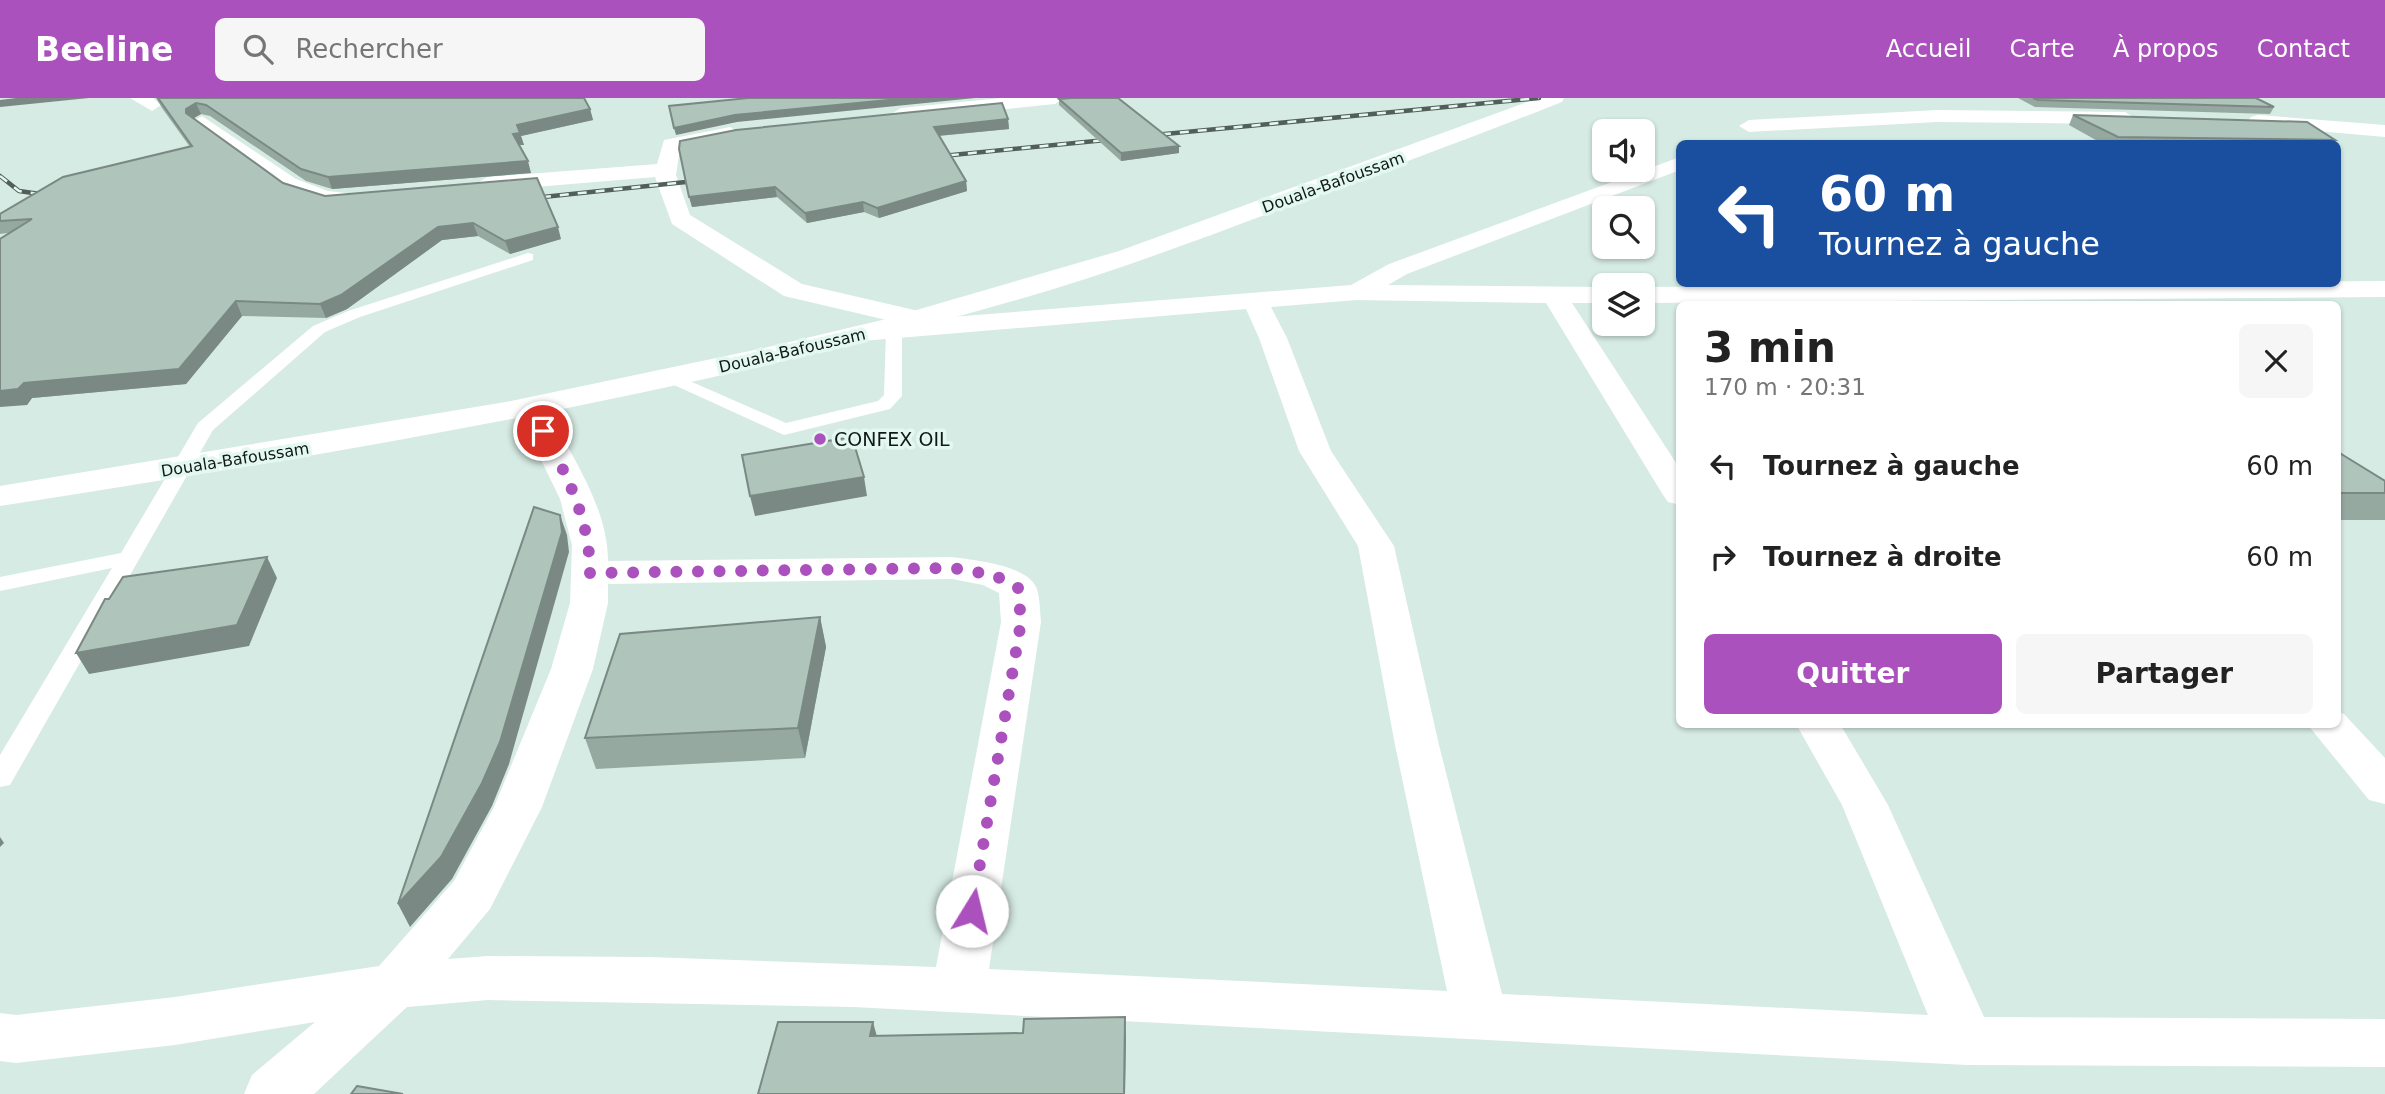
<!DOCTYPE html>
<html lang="fr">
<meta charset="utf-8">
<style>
:root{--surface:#fff;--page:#f6f6f6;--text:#222;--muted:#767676;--accent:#ab51bd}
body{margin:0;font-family:"DejaVu Sans",sans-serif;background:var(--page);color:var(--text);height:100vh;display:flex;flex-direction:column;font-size:26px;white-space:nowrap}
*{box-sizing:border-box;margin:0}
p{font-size:23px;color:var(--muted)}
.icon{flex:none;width:38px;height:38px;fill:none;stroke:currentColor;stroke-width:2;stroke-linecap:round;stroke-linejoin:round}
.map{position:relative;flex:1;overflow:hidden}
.panel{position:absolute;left:1676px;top:203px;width:665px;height:427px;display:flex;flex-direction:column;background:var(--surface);border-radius:10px;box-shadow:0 2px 5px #0004}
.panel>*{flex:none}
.guide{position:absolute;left:1676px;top:42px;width:665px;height:147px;border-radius:10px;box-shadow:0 2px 5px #0004;background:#1a4fa0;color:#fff;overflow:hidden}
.tools{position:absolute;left:1592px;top:21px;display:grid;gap:14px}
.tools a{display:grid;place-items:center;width:63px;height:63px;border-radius:10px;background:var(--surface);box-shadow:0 2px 5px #0004;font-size:35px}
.pin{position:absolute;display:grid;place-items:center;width:60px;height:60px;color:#fff;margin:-30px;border:4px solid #fff;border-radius:50%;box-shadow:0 2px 7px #0007}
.me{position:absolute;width:77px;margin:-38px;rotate:9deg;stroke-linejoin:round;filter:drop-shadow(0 0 5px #0008)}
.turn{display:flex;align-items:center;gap:24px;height:147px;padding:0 28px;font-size:32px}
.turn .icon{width:91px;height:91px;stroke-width:2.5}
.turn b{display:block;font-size:49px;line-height:60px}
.round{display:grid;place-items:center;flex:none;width:74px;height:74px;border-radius:10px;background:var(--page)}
.summary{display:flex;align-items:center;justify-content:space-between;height:119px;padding:0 28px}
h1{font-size:42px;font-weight:800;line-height:52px}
.cta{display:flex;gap:14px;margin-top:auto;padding:14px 28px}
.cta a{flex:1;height:80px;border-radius:10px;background:var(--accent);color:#fff;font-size:28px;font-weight:800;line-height:80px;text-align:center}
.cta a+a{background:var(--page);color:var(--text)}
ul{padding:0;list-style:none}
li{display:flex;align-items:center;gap:21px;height:91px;padding:0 28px}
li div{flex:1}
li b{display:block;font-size:26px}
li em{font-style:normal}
header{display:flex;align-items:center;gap:42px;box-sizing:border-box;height:98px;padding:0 35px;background:var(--accent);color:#fff}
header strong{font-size:33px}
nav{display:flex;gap:38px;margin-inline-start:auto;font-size:24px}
.search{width:490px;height:63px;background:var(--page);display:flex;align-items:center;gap:18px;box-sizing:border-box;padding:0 24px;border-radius:10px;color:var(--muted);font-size:26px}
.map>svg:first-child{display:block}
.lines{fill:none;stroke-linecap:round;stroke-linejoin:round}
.lane{fill:#fff;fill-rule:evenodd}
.street{fill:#fff;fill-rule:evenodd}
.highway{fill:#fff;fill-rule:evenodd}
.rail-casing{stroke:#525e59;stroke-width:4.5}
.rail{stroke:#e3f8f0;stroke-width:2.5;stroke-dasharray:9;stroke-linecap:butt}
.wall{fill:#96a9a1}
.shaded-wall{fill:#7a8983}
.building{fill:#afc4bb;stroke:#7a8983;stroke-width:2}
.route{stroke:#ab51bd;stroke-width:12;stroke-dasharray:0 21.6}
.poi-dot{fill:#ab51bd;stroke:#e3f8f0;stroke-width:2.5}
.labels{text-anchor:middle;stroke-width:7;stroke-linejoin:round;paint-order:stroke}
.far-street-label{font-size:16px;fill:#111916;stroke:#e3f8f0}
.poi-label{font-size:19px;fill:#111916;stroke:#e3f8f0;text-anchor:start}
</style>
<header>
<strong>Beeline</strong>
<div class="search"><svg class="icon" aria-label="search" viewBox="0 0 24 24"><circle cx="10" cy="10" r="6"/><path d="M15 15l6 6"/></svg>Rechercher</div>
<nav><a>Accueil</a><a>Carte</a><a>À propos</a><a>Contact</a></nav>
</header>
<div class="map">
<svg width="2385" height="996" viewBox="0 0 2385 996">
<rect width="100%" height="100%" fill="#d6ebe3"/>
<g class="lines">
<g class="lane">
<polygon points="528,155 533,156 533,162 360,219 325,234 213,332 10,687 0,689 0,657 112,470 0,493 0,479 121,455 198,325 313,228 348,213"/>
<polygon points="894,228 902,233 902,298 890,311 784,337 661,281 664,277 676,277 786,325 878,303 884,297 886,233"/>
</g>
<g class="street">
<polygon points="130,0 153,0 161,7 152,13"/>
<polygon points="1001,0 1064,0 1055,6 901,22 891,16 901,10"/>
<polygon points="1938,12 2125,14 2135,20 2125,26 1938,24 1749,34 1739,28 1749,22"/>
<polygon points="2258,17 2385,27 2385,39 2251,27 2248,23 2251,19"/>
<path d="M 202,18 L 296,81 L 328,93 L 355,96 L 358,101 C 352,110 343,107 333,107 C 280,103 236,59 195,28 L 192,24 Z"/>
<path d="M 730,29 L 740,35 L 737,39 L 680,50 L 676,77 L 690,117 L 802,186 L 923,214 L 926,221 L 1351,187 L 1389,166 L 1680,59 L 1680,72 L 1407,176 L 1388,187 L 1605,189 L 1605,205 L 1572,205 L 1680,371 L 1680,407 L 1668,404 L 1663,397 L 1546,205 L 1357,202 L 1271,209 L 1287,240 L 1331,353 L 1394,448 L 1439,647 L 1502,896 L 1928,917 L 1842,707 L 1796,626 L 1840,626 L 1888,707 L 1984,919 L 2385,921 L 2385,969 L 1967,967 L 853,909 L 488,902 L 407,909 L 314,996 L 244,996 L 252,977 L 315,924 L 175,947 L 16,965 L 0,963 L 0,915 L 16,917 L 175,899 L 379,868 L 454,783 L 494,709 L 551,571 L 570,505 L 572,447 L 560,401 L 516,310 L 520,303 L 531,301 L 542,303 L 546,310 C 571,357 608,409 608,463 L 952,459 C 973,462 1029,467 1037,491 C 1040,501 1040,514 1041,524 L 989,871 L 1447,893 L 1395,647 L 1358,448 L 1299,353 L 1259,240 L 1246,211 L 862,243 L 852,241 L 848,235 L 852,229 L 895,224 L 784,198 L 672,126 L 655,79 L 487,93 L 476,86 L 487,79 L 657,66 L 664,42 ZM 952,481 L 983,487 L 999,495 L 1001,524 L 936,869 L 649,859 L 488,858 L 448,861 L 490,811 L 542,709 L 593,571 L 608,505 L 608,486 Z"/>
<polygon points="2385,183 2385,199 1643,205 1643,189"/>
<polygon points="2338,614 2344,616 2385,660 2385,706 2369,702 2307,626 2338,626"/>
</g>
<path class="highway" d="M 1538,0 L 1564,0 L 1562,4 C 1481,36 1400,66 1318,97 C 1222,133 1126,170 1027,199 C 691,297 345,354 0,408 L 0,388 L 511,303 L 764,250 L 882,222 L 1119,153 Z"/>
<defs>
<g id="rail">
<polyline points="1144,38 1539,0"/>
<polyline points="932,59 1116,41"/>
<polyline points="0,78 19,93 54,98"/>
<polyline points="524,101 705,82"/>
</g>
</defs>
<use href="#rail" class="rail-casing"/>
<use href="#rail" class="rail"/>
</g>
<g class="wall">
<polygon points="156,0 584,0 590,11 593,22 521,38 524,47 519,47 531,75 332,91 306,83 210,18 201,16 193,20 283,85 325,98 561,141 510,156 478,138 442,142 347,211 326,220 242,218 186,286 32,300 27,307 8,135 0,136 0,123 190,49 162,10"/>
<polygon points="2018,0 2256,0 2274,9 2270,16 2035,9"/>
<polygon points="1059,1 1179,48 1179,55 1121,63 1059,7"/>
<polygon points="2073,17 2335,42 2333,46 2103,46 2069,27"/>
<polygon points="1008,21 1009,31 939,38 966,83 967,93 879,120 864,114 807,125 777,99 692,109 680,43"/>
<polygon points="2338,354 2385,383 2385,422 2338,422"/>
<polygon points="820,519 826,549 805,660 596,671 585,640"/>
</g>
<g class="shaded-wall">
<polygon points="16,0 89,0 0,9 0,2"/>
<polygon points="909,0 975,0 737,24 676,37 674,30 735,17"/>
<polygon points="196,5 201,16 191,22 186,15 186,11"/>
<polygon points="590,11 593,22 521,38 524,47 516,47 513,36 517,27"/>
<polygon points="1008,21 1009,31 935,38 934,29"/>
<polygon points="1179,48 1179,55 1121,63 1121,55"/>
<polygon points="528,63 531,75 332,91 328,79"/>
<polygon points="966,83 967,93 879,120 877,110"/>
<polygon points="775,89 777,99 692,109 689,99"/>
<polygon points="863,104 864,114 807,125 805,115"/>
<polygon points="473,125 478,138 442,142 347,211 326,220 320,206 438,129"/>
<polygon points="558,129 561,141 510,156 505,143"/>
<polygon points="236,203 242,218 186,286 32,300 27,307 0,309 0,293 24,285"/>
<polygon points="864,379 867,398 755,418 750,398"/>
<polygon points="560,417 567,437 569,454 509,666 492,708 452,781 410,829 398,806"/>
<polygon points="267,459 277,480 249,548 89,576 76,555"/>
<polygon points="820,519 826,549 805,660 798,630"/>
<polygon points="0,739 4,745 0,749"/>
<polygon points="1125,919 1126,941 1125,996 1124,996"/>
<polygon points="873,924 879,946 870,938"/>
</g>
<g class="building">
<polygon points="158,0 584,0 590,11 517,27 520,35 513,36 528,63 328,79 301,71 206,7 196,5 186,11 186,15 283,85 325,98 537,80 558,129 505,143 473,125 438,129 341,197 320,206 236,203 179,271 24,285 18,291 0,293 0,141 32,121 0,123 0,116 63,79 192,48"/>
<polygon points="748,0 909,0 735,17 674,30 669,8"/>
<polygon points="1071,0 1118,0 1179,48 1121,55 1059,1"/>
<polygon points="2033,0 2256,0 2274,9 2038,2"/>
<polygon points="1002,5 1008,21 934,29 966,83 877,110 863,104 805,115 775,89 689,99 679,51 680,43 736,32"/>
<polygon points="2073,17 2307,24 2335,42 2118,39"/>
<polygon points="852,339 864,379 750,398 742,357"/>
<polygon points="2338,354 2385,383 2385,395 2338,395"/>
<polygon points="534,409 560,417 562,434 500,644 482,685 441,759 398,806"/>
<polygon points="267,459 237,527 76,555 105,501 109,501 123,479"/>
<polygon points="820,519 798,630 585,640 620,536"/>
<polygon points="1125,919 1124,996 758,996 778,924 873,924 870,938 1023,935 1024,921"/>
<polygon points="357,988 403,996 351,996"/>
</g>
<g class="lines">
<path class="route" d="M 543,333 C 568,379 590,423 590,475 L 952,470 L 994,477 L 1018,490 L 1021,524 L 972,813"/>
</g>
<circle class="poi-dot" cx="820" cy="341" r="7"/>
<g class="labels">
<g class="far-street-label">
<text transform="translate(1333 84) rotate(-20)" y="6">Douala-Bafoussam</text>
<text transform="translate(792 252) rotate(-13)" y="6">Douala-Bafoussam</text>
<text transform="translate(235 361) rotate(-9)" y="6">Douala-Bafoussam</text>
</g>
<g class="poi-label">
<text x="834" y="348">CONFEX OIL</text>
</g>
</g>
</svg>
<div class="tools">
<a><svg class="icon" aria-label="sound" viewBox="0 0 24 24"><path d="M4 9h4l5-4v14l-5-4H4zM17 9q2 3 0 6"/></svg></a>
<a><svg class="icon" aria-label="search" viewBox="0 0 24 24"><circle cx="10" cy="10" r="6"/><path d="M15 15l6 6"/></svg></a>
<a><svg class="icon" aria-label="layers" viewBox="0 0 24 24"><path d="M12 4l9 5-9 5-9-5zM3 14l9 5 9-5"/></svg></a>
</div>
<div class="pin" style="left:543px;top:333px;background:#d93025"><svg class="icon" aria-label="arrive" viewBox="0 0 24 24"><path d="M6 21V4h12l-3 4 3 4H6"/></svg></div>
<svg class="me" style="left:972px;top:813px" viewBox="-20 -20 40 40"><circle r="19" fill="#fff"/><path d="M0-13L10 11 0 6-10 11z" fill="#ab51bd"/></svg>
<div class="guide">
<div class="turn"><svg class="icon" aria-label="left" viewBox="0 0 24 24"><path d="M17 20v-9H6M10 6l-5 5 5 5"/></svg><div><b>60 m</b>Tournez à gauche</div></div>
</div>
<section class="panel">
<div class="summary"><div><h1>3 min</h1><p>170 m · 20:31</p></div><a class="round"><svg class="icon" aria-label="close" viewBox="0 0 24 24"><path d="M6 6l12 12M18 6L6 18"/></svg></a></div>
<ul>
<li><svg class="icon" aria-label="left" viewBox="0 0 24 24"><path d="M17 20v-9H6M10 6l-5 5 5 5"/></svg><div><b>Tournez à gauche</b></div><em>60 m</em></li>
<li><svg class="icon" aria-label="right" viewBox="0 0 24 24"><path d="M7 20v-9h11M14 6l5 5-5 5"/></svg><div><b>Tournez à droite</b></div><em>60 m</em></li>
</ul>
<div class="cta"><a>Quitter</a><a>Partager</a></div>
</section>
</div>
